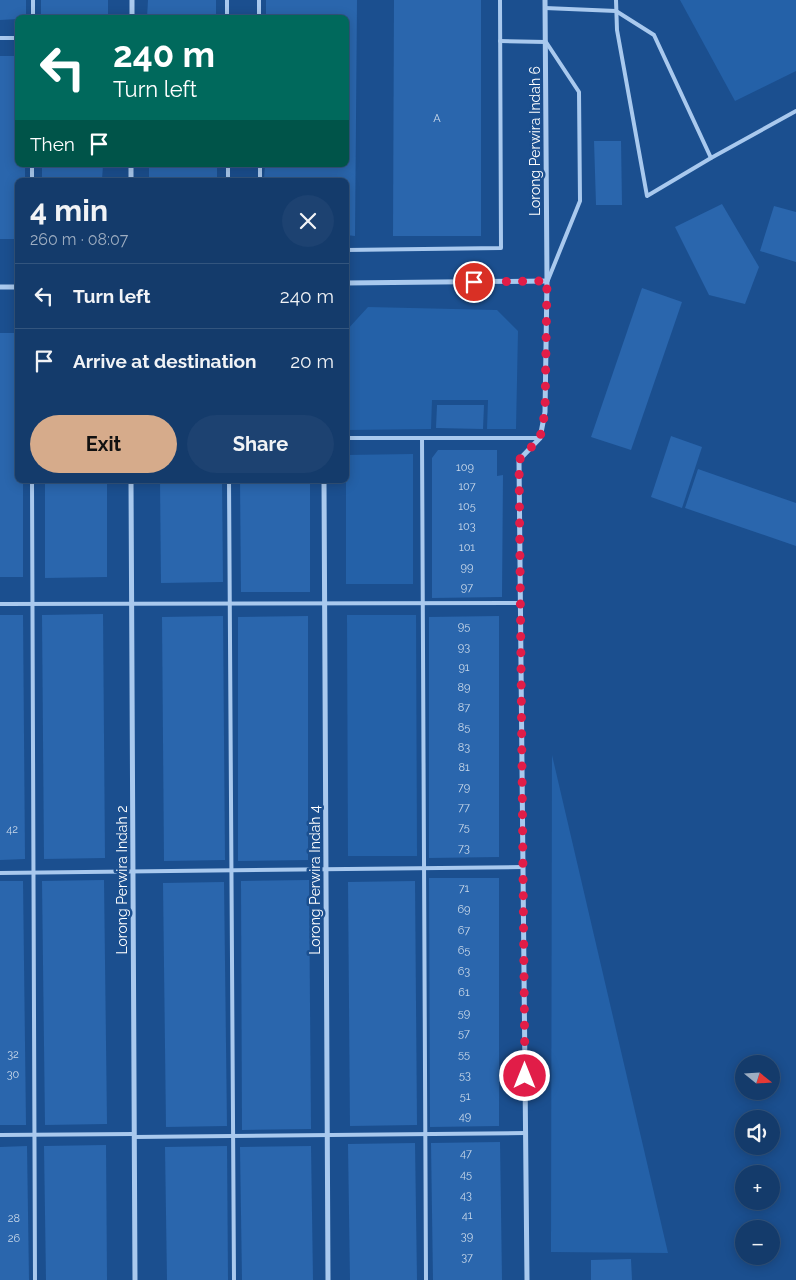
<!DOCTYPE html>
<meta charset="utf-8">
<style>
:root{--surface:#143b6b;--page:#1d4271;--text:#f1f3f6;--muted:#9dadc1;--line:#33557e;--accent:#d6ab8b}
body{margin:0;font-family:Raleway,sans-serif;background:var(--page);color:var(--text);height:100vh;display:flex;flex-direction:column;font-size:19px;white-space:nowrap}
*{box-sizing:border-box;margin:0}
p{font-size:16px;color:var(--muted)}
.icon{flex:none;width:28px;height:28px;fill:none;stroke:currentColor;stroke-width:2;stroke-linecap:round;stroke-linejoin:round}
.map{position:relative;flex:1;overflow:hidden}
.drawer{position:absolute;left:15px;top:178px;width:334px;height:305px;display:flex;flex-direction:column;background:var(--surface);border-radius:8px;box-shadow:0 2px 12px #0003,0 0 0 1px var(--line)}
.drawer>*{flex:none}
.guide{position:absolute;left:15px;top:15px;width:334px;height:152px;border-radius:8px;box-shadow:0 2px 12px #0003,0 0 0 1px var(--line);background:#00695c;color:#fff;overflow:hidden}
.needle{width:32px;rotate:108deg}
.controls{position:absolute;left:735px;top:1055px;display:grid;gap:10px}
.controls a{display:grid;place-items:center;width:45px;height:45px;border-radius:50%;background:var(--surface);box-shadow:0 2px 12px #0003,0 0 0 1px var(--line);font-size:25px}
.pin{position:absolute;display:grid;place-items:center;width:42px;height:42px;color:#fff;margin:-21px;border:2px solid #fff;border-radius:50%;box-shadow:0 1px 5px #0007}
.me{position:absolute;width:55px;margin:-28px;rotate:0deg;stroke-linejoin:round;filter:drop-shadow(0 0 4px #0008)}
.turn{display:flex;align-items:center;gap:18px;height:105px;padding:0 15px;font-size:22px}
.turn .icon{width:65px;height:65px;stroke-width:2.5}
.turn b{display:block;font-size:35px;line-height:42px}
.then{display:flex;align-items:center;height:48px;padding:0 15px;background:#0003;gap:10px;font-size:19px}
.round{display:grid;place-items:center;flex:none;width:52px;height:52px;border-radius:26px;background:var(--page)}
.overview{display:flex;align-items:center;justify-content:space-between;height:85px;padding:0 15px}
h1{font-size:30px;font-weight:700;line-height:38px}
.primary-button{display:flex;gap:10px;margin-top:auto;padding:10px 15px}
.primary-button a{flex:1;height:58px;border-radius:30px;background:var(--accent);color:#111;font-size:20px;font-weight:700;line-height:58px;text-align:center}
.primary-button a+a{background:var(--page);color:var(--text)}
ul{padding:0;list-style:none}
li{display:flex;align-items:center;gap:15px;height:65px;padding:0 15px;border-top:1px solid var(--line)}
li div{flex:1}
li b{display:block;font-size:19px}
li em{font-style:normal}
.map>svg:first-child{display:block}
.green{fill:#2461a8}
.building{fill:#2a66ad}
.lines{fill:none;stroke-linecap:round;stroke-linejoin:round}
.service{stroke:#a9c9ee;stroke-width:4}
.minor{stroke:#a9c9ee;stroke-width:5}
.route{stroke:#e11d48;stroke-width:9;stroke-dasharray:0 16.2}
.labels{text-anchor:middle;stroke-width:5;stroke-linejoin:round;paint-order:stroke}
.number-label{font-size:11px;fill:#cad9ea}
.street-label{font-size:14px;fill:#fff;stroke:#1b4f8f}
</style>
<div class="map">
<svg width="796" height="1280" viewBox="0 0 796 1280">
<rect width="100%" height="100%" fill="#1b4f8f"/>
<g class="green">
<polygon points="680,0 796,0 796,71 735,101"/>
<polygon points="368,307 497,310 518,331 516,429 487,429 488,400 432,400 431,429 347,430 346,331"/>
<polygon points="413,454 413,584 346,584 346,455"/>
<polygon points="347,615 416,615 417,856 348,856"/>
<polygon points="552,755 668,1253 551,1252"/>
</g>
<g class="building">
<polygon points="0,0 26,0 26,18 18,18 18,19 0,20"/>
<rect x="41" y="0" width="67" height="18"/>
<polygon points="148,0 216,0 216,18 147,18"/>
<polygon points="266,0 357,0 355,236 346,235 346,180 264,180 265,165 346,165 346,18 266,18"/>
<polygon points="394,0 481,0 481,236 393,236"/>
<polygon points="0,56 18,56 18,165 25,165 25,180 18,180 18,239 0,239"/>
<polygon points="594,141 621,141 622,205 596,205"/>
<polygon points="42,165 103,165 102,180 42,180"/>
<rect x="149" y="165" width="68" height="15"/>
<polygon points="722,204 759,267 745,304 709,295 675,227"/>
<polygon points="774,206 796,212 796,262 760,251"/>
<polygon points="642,288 682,302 631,450 591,437"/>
<polygon points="0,333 18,333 18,480 23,480 23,577 0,577"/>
<polygon points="437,405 484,405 483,429 436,428"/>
<polygon points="671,436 702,447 682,508 651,497"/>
<polygon points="438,450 497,450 497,476 503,475 502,597 432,598 432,458"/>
<polygon points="698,469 796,503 796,546 685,508"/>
<polygon points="45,480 107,480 107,577 45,578"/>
<polygon points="160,480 222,480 223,582 161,583"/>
<polygon points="240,480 310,480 310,592 241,592"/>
<polygon points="103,614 105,858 44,859 42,615"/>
<polygon points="0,615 23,615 25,859 0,860"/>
<polygon points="223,616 225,860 164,861 162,617"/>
<polygon points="308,616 308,860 238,861 238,617"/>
<polygon points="499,616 499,857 429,858 429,617"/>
<polygon points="429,878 499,878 499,1126 430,1127"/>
<polygon points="104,880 107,1124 45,1125 42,881"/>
<polygon points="309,880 311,1129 242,1130 241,881"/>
<polygon points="0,881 23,881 26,1125 0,1125"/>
<polygon points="415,881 417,1125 350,1126 348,882"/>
<polygon points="224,882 227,1126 166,1127 163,883"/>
<polygon points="500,1142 502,1280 433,1280 431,1143"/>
<polygon points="415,1143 417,1280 350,1280 348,1144"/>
<polygon points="106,1145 107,1280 46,1280 44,1146"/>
<polygon points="27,1146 29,1280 0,1280 0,1147"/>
<polygon points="227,1146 228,1280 167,1280 165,1147"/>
<polygon points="311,1146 313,1280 242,1280 240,1147"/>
<polygon points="631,1259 632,1280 591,1280 591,1260"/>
</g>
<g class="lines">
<g class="service">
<polyline points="259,0 259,18"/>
<polyline points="616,0 617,30 647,196 711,158 796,111"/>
<polyline points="545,8 616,11 654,35 711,158"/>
<polyline points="33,18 33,0"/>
<polyline points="227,18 227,0"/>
<polyline points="0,38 18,38"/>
<polyline points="500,41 546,42 579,92 580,201 548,280"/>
<polyline points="228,165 228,180"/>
<polyline points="260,165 260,180"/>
<polyline points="32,180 32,165"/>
<polyline points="346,250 501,248 500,0"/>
<polyline points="346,438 540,438"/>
<polyline points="422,438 426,1280"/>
<polyline points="32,480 35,1280"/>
<polyline points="229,480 234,1280"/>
<polyline points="0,604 521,603"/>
<polyline points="0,873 523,867"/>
<polyline points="0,1135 134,1134"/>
<polyline points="134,1137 525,1133"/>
</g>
<g class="minor">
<polyline points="132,0 132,18"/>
<polyline points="131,180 131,165"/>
<polyline points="346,283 547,281"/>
<polyline points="0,287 18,287"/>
<polyline points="131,480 135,1280"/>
<polyline points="324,480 328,1280"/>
<polyline points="527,1280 519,460 540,438 545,412 547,281 545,0"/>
</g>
</g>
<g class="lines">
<polyline class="route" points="474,282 547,281 545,412 540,438 519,460 525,1076"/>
</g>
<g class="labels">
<g class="number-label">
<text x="437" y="122">A</text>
<text x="465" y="471">109</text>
<text x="467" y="490">107</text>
<text x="467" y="510">105</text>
<text x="467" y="530">103</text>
<text x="467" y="551">101</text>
<text x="467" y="571">99</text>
<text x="467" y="591">97</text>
<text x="464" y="630">95</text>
<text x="464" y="651">93</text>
<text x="464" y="671">91</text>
<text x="464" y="691">89</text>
<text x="464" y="711">87</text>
<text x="464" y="731">85</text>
<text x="464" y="751">83</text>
<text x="464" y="771">81</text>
<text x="464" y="791">79</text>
<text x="464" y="811">77</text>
<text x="464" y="831">75</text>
<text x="12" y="833">42</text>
<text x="464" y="852">73</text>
<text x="464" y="892">71</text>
<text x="464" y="913">69</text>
<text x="464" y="934">67</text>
<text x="464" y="954">65</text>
<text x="464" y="975">63</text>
<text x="464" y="996">61</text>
<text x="464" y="1017">59</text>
<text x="464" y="1037">57</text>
<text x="13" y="1058">32</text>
<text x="464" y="1058">55</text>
<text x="13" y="1078">30</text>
<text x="465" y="1079">53</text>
<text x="465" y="1100">51</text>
<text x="465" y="1120">49</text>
<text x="466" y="1157">47</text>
<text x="466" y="1178">45</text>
<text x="466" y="1199">43</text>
<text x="467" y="1219">41</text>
<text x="14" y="1222">28</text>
<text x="467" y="1240">39</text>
<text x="14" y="1242">26</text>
<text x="467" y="1261">37</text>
</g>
<g class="street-label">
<text transform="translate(535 141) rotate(-90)" y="5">Lorong Perwira Indah 6</text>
<text transform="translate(122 880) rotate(-90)" y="5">Lorong Perwira Indah 2</text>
<text transform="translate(315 880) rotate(-90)" y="5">Lorong Perwira Indah 4</text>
</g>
</g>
</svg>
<div class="controls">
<a><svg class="needle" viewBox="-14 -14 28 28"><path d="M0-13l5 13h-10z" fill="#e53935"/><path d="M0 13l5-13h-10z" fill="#9dadc1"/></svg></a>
<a><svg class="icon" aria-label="sound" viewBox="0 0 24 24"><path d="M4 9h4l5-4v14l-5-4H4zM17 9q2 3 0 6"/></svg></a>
<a>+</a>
<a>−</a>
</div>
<div class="pin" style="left:474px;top:282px;background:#d93025"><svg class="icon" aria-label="arrive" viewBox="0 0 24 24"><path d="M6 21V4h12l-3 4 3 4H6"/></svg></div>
<svg class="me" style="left:525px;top:1076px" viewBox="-20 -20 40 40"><circle r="17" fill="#e11d48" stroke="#fff" stroke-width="3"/><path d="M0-11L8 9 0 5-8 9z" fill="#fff"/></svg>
<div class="guide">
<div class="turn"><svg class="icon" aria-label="left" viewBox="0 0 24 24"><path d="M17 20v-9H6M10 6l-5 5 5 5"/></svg><div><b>240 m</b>Turn left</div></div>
<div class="then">Then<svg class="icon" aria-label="arrive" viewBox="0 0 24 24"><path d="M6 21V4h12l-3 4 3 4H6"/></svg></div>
</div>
<section class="drawer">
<div class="overview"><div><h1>4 min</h1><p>260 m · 08:07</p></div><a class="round"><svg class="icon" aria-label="close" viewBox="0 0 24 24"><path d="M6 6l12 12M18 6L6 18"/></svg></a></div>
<ul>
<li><svg class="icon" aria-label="left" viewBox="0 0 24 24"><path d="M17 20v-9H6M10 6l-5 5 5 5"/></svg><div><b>Turn left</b></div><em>240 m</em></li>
<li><svg class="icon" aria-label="arrive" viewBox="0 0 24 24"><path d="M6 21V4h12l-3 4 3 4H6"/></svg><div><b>Arrive at destination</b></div><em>20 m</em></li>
</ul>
<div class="primary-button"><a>Exit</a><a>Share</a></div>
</section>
</div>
